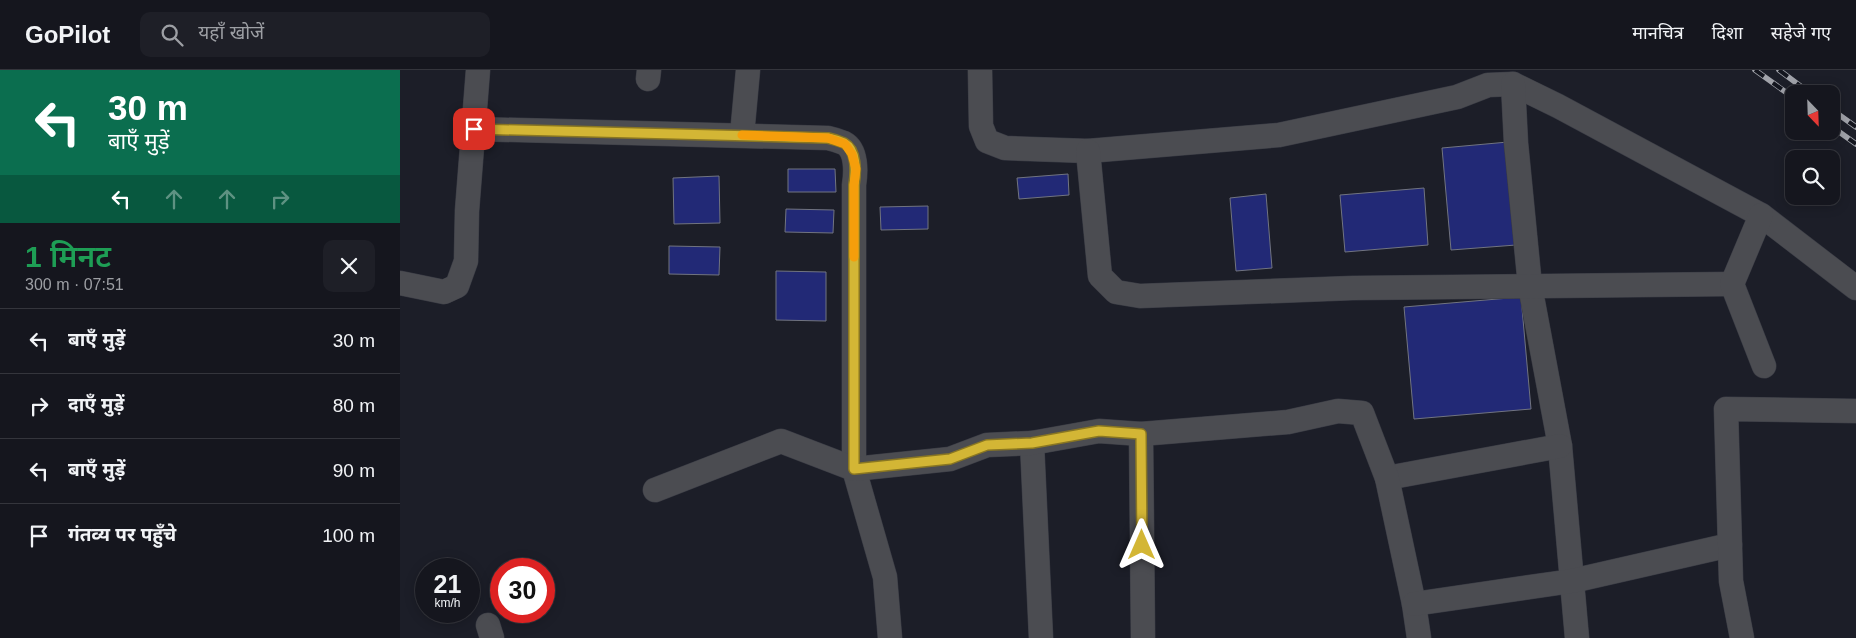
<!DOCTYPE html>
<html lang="hi">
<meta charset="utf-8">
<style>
:root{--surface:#15161e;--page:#1e1f27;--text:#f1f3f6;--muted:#9d9fa4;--line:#34353c}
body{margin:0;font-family:Helvetica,"Noto Sans Devanagari",sans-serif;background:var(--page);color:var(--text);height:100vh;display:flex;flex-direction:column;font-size:19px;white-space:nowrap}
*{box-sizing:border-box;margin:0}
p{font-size:16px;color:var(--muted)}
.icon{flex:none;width:28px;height:28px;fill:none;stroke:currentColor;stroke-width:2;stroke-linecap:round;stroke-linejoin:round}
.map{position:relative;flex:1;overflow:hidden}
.drawer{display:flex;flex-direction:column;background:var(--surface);width:400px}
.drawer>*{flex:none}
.hud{background:#0b6e4f;color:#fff;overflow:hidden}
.needle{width:32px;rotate:157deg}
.tools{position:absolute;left:1385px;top:15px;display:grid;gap:10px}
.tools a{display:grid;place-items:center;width:55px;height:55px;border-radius:10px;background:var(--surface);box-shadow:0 2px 12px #0003,0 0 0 1px var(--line);font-size:25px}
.speed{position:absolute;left:15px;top:488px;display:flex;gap:10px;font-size:25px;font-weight:700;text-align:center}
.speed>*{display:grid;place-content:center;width:65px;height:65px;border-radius:50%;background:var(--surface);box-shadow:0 2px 12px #0003,0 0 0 1px var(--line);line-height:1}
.speed small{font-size:12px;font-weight:400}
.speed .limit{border:8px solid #d22;background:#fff;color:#111}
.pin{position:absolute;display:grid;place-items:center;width:42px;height:42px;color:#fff;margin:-21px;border-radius:10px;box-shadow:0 2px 8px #0006}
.me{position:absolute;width:55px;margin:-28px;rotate:0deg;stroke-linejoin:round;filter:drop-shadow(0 0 4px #0008)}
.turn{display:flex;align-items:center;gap:18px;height:105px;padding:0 25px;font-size:22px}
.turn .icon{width:65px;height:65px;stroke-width:2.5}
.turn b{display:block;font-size:35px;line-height:42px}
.lanes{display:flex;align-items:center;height:48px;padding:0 25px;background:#0003;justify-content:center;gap:25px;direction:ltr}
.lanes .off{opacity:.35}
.round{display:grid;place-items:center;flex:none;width:52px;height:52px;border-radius:10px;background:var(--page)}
.head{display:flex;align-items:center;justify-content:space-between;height:85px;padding:0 25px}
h1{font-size:30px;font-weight:600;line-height:38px;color:#1e9e55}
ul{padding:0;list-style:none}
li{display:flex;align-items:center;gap:15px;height:65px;padding:0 25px;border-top:1px solid var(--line)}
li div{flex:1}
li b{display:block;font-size:19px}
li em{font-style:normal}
header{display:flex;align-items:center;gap:30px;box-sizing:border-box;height:70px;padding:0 25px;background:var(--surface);border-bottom:1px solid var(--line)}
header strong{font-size:24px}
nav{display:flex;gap:28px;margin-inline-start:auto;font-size:18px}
.search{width:350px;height:45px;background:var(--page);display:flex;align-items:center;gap:12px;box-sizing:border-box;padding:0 18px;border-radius:10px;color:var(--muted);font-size:19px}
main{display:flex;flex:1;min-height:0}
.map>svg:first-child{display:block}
.building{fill:#222976;stroke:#717480}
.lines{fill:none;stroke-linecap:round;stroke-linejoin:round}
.minor-casing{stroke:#393b44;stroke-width:25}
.minor{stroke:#4b4c51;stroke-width:24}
.rail-casing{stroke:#a1a3aa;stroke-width:5.5}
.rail{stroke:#13151e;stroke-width:4;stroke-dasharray:11;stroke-linecap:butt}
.route-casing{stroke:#897622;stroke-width:12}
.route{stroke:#d3b635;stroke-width:9}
.slow{stroke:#f59e0b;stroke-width:9}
</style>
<header>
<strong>GoPilot</strong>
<div class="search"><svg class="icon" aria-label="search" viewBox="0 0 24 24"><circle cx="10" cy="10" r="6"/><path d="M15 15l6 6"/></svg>यहाँ खोजें</div>
<nav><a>मानचित्र</a><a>दिशा</a><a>सहेजे गए</a></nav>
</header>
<main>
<section class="drawer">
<div class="hud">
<div class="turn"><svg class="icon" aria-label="left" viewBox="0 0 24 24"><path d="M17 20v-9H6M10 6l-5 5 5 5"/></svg><div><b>30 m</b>बाएँ मुड़ें</div></div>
<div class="lanes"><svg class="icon" aria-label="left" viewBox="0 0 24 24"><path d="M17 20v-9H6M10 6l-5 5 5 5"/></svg><svg class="icon off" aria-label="ahead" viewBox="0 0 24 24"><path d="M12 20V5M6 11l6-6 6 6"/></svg><svg class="icon off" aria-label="ahead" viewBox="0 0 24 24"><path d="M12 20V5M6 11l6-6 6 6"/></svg><svg class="icon off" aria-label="right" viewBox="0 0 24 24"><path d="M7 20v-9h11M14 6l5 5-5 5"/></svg></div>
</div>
<div class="head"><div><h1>1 मिनट</h1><p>300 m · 07:51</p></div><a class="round"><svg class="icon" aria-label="close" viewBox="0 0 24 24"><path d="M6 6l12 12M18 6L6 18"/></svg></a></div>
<ul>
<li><svg class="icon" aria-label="left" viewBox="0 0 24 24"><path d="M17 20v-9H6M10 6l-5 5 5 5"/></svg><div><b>बाएँ मुड़ें</b></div><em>30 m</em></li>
<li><svg class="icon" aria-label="right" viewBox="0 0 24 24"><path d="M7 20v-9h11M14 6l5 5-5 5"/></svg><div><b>दाएँ मुड़ें</b></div><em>80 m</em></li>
<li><svg class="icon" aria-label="left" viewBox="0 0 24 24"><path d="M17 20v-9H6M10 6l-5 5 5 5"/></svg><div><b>बाएँ मुड़ें</b></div><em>90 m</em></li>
<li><svg class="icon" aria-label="arrive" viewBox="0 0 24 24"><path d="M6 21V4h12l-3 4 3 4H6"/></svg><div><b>गंतव्य पर पहुँचे</b></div><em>100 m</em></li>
</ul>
</section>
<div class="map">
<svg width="1456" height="568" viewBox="0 0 1456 568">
<rect width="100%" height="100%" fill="#1c1e28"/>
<g class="building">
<polygon points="1108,72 1116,175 1051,180 1042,78"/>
<polygon points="388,99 435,99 436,122 388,122"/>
<polygon points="668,104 669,125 619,129 617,108"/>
<polygon points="319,106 320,153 274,154 273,108"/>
<polygon points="1024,118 1028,175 945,182 940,125"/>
<polygon points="866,124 872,198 836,201 830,128"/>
<polygon points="528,136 528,159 481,160 480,137"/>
<polygon points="386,139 434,140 433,163 385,162"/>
<polygon points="269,176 320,177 319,205 269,204"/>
<polygon points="376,201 426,202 426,251 376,250"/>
<polygon points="1121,227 1131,339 1014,349 1004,237"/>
</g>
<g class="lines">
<defs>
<g id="minor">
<polyline points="580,0 581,56 587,71 605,78 688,81 879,65 1057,27 1088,15 1113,14 1158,36 1361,145 1456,218"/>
<polyline points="248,9 249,0"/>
<polyline points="1113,14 1116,73 1130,216 1160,376 1177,568"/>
<path d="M 74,59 L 428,68 C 433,69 439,71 444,73 C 457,80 456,102 454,115 L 454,399 L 485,507 L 490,568"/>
<polyline points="342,65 348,0"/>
<polyline points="688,81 700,206 716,222 740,226 953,218 1332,214"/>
<polyline points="1361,145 1332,214 1364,296"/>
<polyline points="0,213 44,222 57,216 66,191 67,141 78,0"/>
<polyline points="741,364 743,568"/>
<polyline points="632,373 641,568"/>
<polyline points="987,408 1160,376"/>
<polyline points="255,420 381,371 454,399 550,389 587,375 632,373 699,361 741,364 888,352 938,341 962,343 987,408 1014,534 1019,568"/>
<polyline points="1014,534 1172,511 1330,475"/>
<polyline points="88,555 92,568"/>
<polyline points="1342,568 1331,511 1326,339 1456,341"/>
</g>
</defs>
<use href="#minor" class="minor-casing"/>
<use href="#minor" class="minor"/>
<defs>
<g id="rail">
<polyline points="1355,0 1394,28"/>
<polyline points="1379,0 1411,24"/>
<polyline points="1431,39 1456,57"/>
<polyline points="1431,56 1456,74"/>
</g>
</defs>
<use href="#rail" class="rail-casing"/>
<use href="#rail" class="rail"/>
</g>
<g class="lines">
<defs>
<path id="route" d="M 74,59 L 428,68 C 433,69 439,71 444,73 C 457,80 456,102 454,115 L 454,399 L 550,389 L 587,375 L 632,373 L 699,361 L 741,364 L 742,475"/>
</defs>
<use href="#route" class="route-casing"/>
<use href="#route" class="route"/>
<polyline class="slow" points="342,65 428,68 445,74 452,84 456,99 454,115 454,187"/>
</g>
</svg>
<div class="tools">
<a><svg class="needle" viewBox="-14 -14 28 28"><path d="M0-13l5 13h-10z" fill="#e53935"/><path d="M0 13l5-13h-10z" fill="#9d9fa4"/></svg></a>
<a><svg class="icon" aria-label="search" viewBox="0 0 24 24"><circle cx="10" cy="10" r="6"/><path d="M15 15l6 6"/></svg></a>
</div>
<div class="speed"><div>21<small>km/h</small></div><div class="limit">30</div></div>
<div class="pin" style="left:74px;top:59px;background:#d93025"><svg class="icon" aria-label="arrive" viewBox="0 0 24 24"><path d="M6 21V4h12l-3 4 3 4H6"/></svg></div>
<svg class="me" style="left:742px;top:475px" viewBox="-20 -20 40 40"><path d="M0-17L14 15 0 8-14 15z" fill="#d3b635" stroke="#fff" stroke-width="4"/></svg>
</div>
</main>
